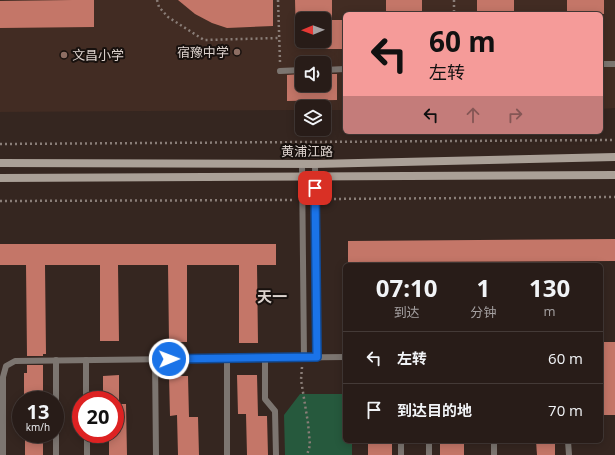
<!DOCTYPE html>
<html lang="zh">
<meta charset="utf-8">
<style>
:root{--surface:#281c18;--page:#342925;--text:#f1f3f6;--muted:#a5a1a2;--line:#443a37}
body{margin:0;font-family:"Open Sans","Noto Sans SC",sans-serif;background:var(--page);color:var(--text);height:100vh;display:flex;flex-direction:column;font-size:15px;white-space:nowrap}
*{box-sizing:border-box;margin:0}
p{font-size:13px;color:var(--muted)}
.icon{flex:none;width:22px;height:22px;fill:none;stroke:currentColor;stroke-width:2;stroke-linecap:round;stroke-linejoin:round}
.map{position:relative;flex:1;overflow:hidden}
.details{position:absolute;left:343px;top:263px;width:260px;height:180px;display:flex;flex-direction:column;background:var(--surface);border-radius:6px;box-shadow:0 2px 10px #0003,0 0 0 1px var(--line)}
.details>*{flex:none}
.banner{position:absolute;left:343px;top:12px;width:260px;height:122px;border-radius:6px;box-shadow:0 2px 10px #0003,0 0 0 1px var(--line);background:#f59b99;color:#111;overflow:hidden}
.needle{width:26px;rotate:269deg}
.fabs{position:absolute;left:295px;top:12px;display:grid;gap:8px}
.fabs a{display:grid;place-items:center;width:36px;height:36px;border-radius:6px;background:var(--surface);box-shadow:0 2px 10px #0003,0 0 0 1px var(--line);font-size:20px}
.speed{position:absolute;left:12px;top:391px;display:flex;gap:8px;font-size:20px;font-weight:700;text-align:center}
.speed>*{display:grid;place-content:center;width:52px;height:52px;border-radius:50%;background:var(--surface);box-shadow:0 2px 10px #0003,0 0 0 1px var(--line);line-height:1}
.speed small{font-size:10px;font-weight:400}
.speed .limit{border:6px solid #d22;background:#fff;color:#111}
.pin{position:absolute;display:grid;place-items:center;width:34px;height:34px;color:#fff;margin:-17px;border-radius:8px;box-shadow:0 2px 6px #0006}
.me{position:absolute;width:44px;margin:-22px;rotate:89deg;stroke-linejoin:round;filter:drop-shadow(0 0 3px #0008)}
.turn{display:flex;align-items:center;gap:14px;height:84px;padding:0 20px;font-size:18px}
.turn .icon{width:52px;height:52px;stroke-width:2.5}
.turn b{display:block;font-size:28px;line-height:34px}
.lanes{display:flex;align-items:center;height:38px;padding:0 20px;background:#0003;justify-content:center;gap:20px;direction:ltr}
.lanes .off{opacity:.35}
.eta{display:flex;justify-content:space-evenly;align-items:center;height:68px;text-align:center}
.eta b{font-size:24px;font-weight:700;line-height:28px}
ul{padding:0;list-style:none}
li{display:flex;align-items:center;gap:12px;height:52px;padding:0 20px;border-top:1px solid var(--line)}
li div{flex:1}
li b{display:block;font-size:15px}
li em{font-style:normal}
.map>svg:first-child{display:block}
.built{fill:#422c23;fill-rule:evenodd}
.green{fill:#26593d}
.building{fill:#c47668;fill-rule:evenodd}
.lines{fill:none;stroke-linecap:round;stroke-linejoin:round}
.path{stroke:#8a7e78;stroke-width:2.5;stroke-dasharray:2 3;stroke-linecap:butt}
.lane{stroke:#7c7570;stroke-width:6}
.secondary{stroke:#aaa097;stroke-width:8}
.route-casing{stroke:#114b97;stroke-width:10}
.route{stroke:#1a73e8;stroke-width:7}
.education-dot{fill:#8d6e63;stroke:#18110e;stroke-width:1.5}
.labels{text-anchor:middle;stroke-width:4;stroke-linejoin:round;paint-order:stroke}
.poi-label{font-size:13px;fill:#ddd3ce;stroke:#18110e;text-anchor:end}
.street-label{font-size:13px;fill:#ddd3ce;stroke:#18110e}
.quarter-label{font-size:15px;font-weight:bold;fill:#ddd3ce;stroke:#18110e}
</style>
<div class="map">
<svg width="615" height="455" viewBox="0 0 615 455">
<rect width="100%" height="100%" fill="#352620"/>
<path class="built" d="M 0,0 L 615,0 L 615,108 L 601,109 L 601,14 L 345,14 L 345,110 L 324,110 L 324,107 L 302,107 L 302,110 L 0,112 ZM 302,19 L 324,19 L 324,41 L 302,41 ZM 302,63 L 324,63 L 324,85 L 302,85 Z"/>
<polygon class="green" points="300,394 345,394 345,441 352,441 352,455 285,455 284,415"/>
<g class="building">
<polygon points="72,0 94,0 94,27 0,28 0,1"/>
<polygon points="178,0 273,0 273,26 227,28 212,23 195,14"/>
<path d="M 295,0 L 332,0 L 332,20 L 345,20 L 345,49 L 304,49 L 299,47 L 296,40 ZM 302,19 L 324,19 L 324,41 L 302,41 Z"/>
<rect x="386" y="0" width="36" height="14"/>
<rect x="477" y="0" width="37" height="14"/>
<rect x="567" y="0" width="37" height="14"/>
<polygon points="302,74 302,85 324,85 324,74 337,74 337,100 287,101 287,75"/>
<polygon points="615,239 615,261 348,262 348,241"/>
<polygon points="0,244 276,244 276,265 257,265 258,343 239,343 239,265 187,265 187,342 169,342 168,265 118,265 119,341 100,341 100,265 45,265 46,354 43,354 43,356 27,356 26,265 0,265"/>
<polygon points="601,342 615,342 615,415 602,415"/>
<polygon points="27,365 43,365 43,400 24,400 24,373 27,373"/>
<polygon points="119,375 119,400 103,400 103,376"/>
<polygon points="237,375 257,375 258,416 267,416 268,455 247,455 246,414 238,414"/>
<polygon points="169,376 188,376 189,417 198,417 199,455 178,455 177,415 170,416"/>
<polygon points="115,404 126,404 127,455 109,455 109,434 115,434"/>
<rect x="25" y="434" width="18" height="21"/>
<rect x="368" y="441" width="24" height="14"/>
<rect x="440" y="441" width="24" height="14"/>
<polygon points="536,441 555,441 555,455 537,455"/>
</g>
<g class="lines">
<g class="path">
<polyline points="157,0 159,7 168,17 204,40 279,38"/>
<polyline points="278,0 280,62"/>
<polyline points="454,0 454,14"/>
<polyline points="0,144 615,140"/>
<polyline points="324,199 615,197"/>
<polyline points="0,201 293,200"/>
<polyline points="302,367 301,380 308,423 310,445 307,455"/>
</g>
<g class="lane">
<polyline points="601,64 615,64"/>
<polyline points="324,70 345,69"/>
<polyline points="280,71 302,70"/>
<polyline points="302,164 304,358"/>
<polyline points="315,164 317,357"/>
<polyline points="227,358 227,455"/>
<polyline points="265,358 265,399 275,411 276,455"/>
<polyline points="155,359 156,455"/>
<polyline points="56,360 56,455"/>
<polyline points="86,360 86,400"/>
<polyline points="87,434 87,455"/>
<polyline points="401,441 401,455"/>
<polyline points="429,441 429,455"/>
<polyline points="494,441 494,455"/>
<polyline points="568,441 569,455"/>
<polyline points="3,455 3,377 6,366 15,361 345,357"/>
</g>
<g class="secondary">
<polyline points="0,163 315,164 615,157"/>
<polyline points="0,178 615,175"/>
</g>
</g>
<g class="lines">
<defs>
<polyline id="route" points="169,359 317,357 315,188"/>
</defs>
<use href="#route" class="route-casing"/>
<use href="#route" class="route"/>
</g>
<g class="education-dot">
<circle cx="237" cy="52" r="4"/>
<circle cx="64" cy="55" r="4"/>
</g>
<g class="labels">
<g class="poi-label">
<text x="229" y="57">宿豫中学</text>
<text x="72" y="60" text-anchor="start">文昌小学</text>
</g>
<g class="street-label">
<text x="307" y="156">黄浦江路</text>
</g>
<g class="quarter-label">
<text x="272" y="302">天一</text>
</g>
</g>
</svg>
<div class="fabs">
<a><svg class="needle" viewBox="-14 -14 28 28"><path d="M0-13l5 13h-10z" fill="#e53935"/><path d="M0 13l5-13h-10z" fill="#a5a1a2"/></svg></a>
<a><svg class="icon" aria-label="sound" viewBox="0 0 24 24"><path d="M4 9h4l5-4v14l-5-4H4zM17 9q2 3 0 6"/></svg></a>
<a><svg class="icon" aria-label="layers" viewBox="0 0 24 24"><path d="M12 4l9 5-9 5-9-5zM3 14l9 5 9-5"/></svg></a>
</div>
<div class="speed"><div>13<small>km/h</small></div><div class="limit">20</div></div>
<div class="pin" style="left:315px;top:188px;background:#d93025"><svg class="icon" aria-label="arrive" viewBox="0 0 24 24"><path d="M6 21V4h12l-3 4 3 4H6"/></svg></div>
<svg class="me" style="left:169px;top:359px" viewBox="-20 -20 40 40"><circle r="17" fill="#1a73e8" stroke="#fff" stroke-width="3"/><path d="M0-11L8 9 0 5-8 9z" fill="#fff"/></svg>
<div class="banner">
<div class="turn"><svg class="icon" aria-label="left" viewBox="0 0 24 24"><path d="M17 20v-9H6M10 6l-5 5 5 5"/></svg><div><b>60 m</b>左转</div></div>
<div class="lanes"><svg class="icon" aria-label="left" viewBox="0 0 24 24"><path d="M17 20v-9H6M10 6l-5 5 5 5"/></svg><svg class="icon off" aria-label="ahead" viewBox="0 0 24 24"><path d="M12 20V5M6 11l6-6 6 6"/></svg><svg class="icon off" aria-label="right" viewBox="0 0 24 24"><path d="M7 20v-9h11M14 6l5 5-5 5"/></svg></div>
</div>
<section class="details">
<div class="eta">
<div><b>07:10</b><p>到达</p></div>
<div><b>1</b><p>分钟</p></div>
<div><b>130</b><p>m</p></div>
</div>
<ul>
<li><svg class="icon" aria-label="left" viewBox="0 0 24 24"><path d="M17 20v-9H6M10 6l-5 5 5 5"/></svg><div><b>左转</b></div><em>60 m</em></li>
<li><svg class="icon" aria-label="arrive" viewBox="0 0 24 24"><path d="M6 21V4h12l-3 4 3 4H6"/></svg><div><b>到达目的地</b></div><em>70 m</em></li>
</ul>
</section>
</div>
